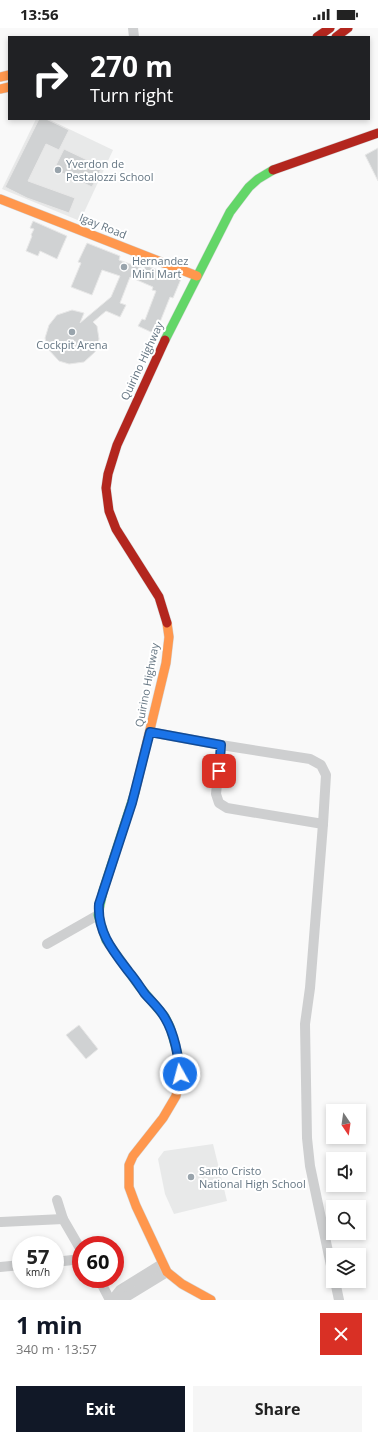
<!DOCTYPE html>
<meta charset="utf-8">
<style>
:root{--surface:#fff;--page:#f6f6f6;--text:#222;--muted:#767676;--accent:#111827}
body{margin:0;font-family:"Open Sans",sans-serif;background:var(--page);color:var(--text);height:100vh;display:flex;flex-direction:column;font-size:15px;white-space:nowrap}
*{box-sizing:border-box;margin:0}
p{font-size:13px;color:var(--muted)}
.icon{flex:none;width:22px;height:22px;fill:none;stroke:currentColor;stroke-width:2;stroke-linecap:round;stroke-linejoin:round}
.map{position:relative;height:1272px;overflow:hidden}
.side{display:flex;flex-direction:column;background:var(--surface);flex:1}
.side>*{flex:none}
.banner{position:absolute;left:8px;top:8px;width:362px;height:84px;border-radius:0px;box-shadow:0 2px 6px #0003;background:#202124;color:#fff;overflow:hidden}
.needle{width:26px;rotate:167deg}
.fabs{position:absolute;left:326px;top:1076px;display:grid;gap:8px}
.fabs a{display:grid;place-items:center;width:40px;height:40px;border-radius:0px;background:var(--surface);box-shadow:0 2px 6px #0003;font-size:20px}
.speed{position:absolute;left:12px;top:1208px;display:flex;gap:8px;font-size:20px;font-weight:700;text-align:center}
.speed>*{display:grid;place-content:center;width:52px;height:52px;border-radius:50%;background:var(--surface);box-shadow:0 2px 6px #0003;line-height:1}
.speed small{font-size:10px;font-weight:400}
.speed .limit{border:6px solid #d22;background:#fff;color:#111}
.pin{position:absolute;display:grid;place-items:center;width:34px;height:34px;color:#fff;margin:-17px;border-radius:8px;box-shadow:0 2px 6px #0006}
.me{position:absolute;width:44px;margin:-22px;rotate:353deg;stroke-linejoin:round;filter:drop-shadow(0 0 3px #0008)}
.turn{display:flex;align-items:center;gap:14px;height:84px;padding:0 16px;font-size:18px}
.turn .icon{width:52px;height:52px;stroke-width:2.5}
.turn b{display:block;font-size:28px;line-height:34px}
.round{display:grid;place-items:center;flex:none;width:42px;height:42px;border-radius:0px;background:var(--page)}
.summary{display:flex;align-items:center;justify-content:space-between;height:68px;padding:0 16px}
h1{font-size:24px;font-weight:700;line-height:30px;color:var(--accent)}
.action{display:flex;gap:8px;margin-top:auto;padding:8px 16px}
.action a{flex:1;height:46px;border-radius:0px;background:var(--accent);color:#fff;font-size:16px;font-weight:700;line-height:46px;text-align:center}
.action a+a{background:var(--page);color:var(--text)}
.status{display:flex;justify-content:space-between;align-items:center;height:28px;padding:0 20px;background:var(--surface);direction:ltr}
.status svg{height:11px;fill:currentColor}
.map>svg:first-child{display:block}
.built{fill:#e8e9e9}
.building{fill:#d0d2d3;stroke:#e8e8e8}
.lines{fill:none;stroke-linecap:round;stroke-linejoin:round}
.fast-casing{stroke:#d5d6d7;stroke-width:10}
.slow-casing{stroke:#d5d6d7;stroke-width:10}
.jam-casing{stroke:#d5d6d7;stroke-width:10}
.street{stroke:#cecfd0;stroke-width:10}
.fast{stroke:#63d668;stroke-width:9}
.slow{stroke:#ff974d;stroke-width:9}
.jam{stroke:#b3261e;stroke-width:9}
.route-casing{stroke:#114b97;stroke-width:10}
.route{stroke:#1a73e8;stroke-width:7}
.poi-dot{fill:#99a4ac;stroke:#fff;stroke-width:1.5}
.labels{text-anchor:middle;stroke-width:4;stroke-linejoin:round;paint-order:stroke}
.poi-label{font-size:11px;fill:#657683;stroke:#fff;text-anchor:start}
.street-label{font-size:11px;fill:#657683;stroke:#fff}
</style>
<div class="status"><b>13:56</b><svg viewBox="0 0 49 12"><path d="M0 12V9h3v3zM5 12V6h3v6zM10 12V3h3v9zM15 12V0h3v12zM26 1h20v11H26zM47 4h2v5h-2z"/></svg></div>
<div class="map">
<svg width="378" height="1272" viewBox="0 0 378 1272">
<rect width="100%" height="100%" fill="#f9f9f9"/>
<g class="built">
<polygon points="36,91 48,91 113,122 80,193 2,161"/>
<polygon points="213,1116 227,1173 174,1186 165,1166 158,1131 164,1123"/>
</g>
<g class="building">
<polygon points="39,91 46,91 69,102 59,122 46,116 28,153 75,170 69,185 27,170 5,159"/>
<polygon points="378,120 378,153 365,127"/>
<polygon points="64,121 102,139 92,159 54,141"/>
<polygon points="33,193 67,208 57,231 40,223 38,228 26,223 32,208 31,207 34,201 30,200"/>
<polygon points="87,215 120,228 119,232 144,241 145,237 181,251 173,270 170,269 160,294 159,294 153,305 138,298 142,291 145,292 156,263 152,262 153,259 130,249 120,275 126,277 120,289 106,283 93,294 97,298 99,311 95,324 84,334 69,336 59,333 48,321 45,310 49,297 57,287 72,282 84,285 80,295 111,269 120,248 102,242 92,267 71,259 81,235 78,234"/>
<polygon points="79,997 98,1021 86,1031 66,1007"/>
</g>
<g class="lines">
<defs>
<g id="fast">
<polyline points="165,312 230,184 249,159 258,151 273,142"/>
<polyline points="135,764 103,863 98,887 106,912 139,958 165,989 170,999 178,1027"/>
</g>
<g id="slow">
<polyline points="0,49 9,47"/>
<polyline points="0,61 9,59"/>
<polyline points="0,171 197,248"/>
<polyline points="135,764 166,635 169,609 167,595"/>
<polyline points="178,1027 180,1046 176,1068 163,1090 133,1128 129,1137 129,1159 136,1178 167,1244 182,1256 211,1272"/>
</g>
<g id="jam">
<polyline points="317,9 330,0"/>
<polyline points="336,9 348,0"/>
<polyline points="273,142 378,105"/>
<polyline points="165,312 117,417 108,446 106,460 109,483 116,501 159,569 167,595"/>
</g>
</defs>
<use href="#fast" class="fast-casing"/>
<use href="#slow" class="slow-casing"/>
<use href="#jam" class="jam-casing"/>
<g class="street">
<polyline points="133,0 134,9"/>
<polyline points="150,704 221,717 310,731 321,737 326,747 323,796 227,780 219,775 216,766 221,717"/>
<polyline points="323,796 310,960 305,996 307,1110 310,1138 333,1247"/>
<polyline points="47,916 98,887"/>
<polyline points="57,1172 63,1191 81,1222"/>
<polyline points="1,1194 63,1191"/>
<polyline points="55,1234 81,1231"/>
<polyline points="0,1239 21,1237"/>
<polyline points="99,1251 110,1272"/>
<polyline points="335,1253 339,1272"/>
<polyline points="112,1272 120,1262 162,1236"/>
<polyline points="116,1272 126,1269 167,1244"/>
</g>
<use href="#fast" class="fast"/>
<use href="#slow" class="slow"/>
<use href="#jam" class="jam"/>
</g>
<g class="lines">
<defs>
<path id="route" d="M 180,1046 C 178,1027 175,1007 165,990 C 160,981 152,974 145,966 C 140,959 135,951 129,944 C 113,923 97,904 99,876 L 132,775 L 150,704 L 221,717 L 219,743"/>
</defs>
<use href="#route" class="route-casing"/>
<use href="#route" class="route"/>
</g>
<g class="poi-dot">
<circle cx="58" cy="142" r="4"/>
<circle cx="124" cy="239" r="4"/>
<circle cx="72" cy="304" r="4"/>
<circle cx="191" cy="1149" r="4"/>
</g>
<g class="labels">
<g class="poi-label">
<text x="66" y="140">Yverdon de<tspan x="66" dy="13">Pestalozzi School</tspan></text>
<text x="132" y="237">Hernandez<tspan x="132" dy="13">Mini Mart</tspan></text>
<text x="72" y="321" text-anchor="middle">Cockpit Arena</text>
<text x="199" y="1147">Santo Cristo<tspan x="199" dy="13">National High School</tspan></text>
</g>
<g class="street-label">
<text transform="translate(103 198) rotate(22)" y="4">Igay Road</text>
<text transform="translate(142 333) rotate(-65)" y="4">Quirino Highway</text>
<text transform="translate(147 657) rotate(-79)" y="4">Quirino Highway</text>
</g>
</g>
</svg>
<div class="fabs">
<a><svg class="needle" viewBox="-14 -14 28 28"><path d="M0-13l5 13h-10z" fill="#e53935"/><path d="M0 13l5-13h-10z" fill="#767676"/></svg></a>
<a><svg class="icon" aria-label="sound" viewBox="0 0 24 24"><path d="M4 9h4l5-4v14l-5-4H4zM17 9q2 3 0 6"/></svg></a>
<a><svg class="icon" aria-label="search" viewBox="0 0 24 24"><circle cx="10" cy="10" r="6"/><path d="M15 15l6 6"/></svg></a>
<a><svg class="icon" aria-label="layers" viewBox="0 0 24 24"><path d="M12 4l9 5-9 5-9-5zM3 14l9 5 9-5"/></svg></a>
</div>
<div class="speed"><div>57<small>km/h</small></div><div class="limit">60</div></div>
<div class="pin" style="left:219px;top:743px;background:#d93025"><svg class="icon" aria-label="arrive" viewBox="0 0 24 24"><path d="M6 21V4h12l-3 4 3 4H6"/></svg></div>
<svg class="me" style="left:180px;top:1046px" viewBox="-20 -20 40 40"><circle r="17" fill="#1a73e8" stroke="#fff" stroke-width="3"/><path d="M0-11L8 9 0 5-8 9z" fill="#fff"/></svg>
<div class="banner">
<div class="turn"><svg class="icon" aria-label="right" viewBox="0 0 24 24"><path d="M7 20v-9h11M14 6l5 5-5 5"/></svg><div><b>270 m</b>Turn right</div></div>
</div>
</div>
<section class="side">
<div class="summary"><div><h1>1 min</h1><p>340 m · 13:57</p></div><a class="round" style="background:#d93025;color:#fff"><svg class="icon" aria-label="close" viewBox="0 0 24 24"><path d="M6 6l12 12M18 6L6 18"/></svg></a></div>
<div class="action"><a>Exit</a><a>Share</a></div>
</section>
